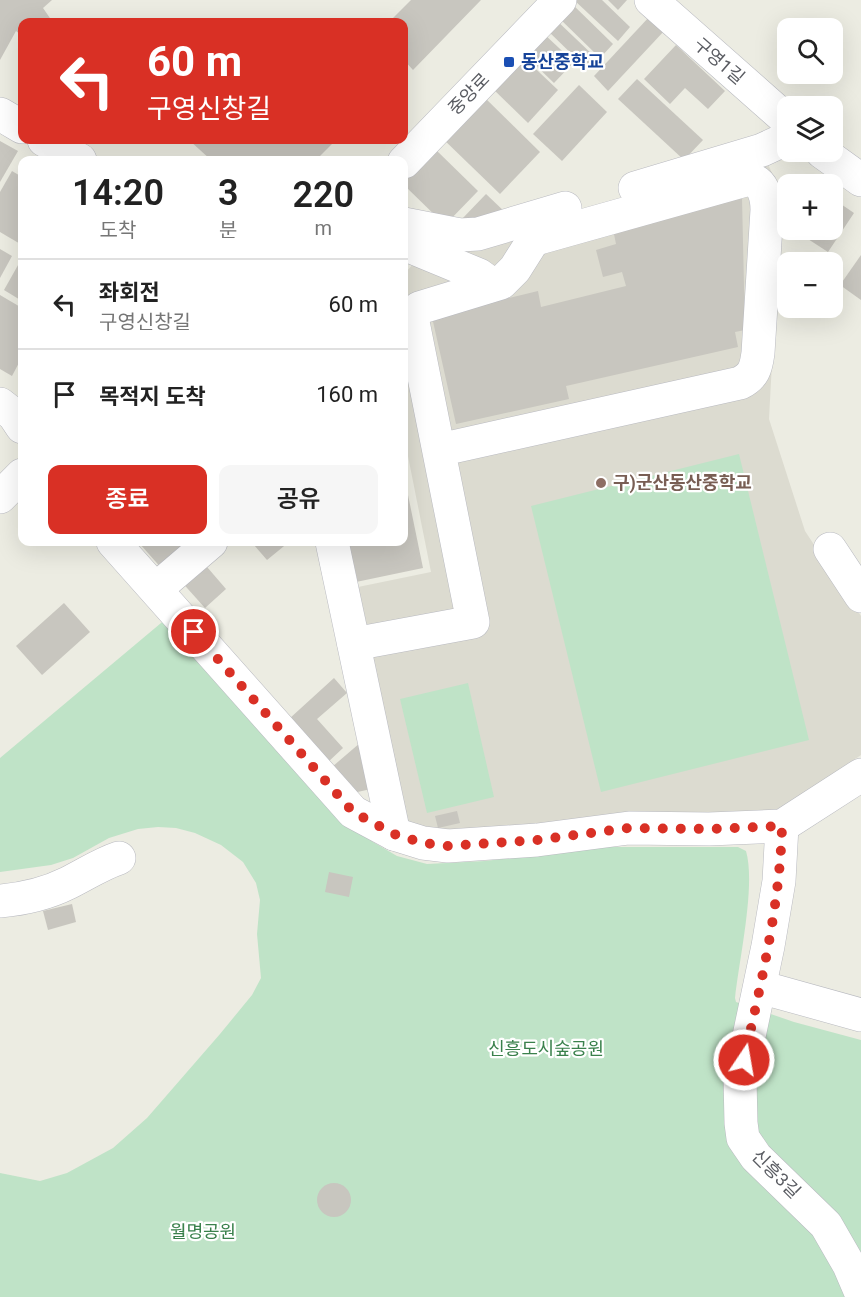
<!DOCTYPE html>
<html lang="ko">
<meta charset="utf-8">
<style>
:root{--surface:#fff;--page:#f6f6f6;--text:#222;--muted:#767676;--line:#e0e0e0;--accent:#d93025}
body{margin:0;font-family:Roboto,"Noto Sans KR",sans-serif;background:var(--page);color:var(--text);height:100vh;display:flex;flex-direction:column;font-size:22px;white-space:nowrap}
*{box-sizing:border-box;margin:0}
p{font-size:20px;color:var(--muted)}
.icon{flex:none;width:33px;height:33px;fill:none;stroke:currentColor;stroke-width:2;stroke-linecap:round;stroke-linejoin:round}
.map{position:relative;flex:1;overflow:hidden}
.details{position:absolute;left:18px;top:156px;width:390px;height:390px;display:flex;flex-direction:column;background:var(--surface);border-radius:12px;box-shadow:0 6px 24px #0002}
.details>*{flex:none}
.guide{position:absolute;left:18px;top:18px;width:390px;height:126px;border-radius:12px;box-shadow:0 6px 24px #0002;background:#d93025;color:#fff;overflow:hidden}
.buttons{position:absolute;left:777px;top:18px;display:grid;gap:12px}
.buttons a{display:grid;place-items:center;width:66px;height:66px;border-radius:12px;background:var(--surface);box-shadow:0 6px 24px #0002;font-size:30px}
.pin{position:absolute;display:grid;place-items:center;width:51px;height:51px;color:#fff;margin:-26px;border:3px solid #fff;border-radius:50%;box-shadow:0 2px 6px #0007}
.me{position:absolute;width:66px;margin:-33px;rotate:12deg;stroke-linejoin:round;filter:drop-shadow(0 0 4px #0008)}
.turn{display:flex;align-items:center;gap:21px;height:126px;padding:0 30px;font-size:27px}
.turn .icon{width:78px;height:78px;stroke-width:2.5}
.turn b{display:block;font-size:42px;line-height:51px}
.eta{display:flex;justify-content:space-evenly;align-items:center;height:102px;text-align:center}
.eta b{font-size:36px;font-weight:600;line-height:42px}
.primary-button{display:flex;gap:12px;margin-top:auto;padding:12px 30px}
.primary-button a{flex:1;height:69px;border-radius:12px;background:var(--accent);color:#fff;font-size:24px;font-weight:600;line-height:69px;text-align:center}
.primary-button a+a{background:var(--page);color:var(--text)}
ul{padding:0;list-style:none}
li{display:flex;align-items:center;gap:18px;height:90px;padding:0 30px;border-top:2px solid var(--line)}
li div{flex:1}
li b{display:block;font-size:22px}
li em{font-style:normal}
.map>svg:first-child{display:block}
.education{fill:#dcdbd0}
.green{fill:#bfe3c7}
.building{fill:#c8c6bf}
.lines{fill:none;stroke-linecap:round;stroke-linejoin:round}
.minor-casing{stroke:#b9bac0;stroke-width:34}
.minor{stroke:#fff;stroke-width:33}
.route{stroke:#d93025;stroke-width:10;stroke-dasharray:0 18}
.transit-dot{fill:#1a4fb4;stroke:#fff;stroke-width:2}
.education-dot{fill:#8d6e63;stroke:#fff;stroke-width:2}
.labels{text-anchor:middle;stroke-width:4.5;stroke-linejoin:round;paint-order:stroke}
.street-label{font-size:18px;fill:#5a5c62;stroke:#fff}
.transit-label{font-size:18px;font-weight:bold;fill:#164399;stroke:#fff;text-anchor:start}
.education-label{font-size:18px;font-weight:bold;fill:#785e54;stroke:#fff;text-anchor:start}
.park-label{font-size:18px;fill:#3a814c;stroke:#fff}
</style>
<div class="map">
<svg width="861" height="1297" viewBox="0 0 861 1297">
<rect width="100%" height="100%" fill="#ecece2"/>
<polygon class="education" points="765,158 781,192 769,419 805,531 861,616 861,755 776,812 626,812 535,826 425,832 407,824 358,587 431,572 404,436 404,274 430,246 450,251"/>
<g class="green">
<polygon points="739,454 809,740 601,792 531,506"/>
<path d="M 167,618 L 341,817 L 373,842 L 397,856 L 427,864 L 485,861 L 598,847 L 738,847 L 746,851 C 756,885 739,960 735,998 L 736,1002 L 794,1022 L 861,1040 L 861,1297 L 0,1297 L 0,1173 L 40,1181 L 67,1173 L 113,1148 L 147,1118 L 220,1034 L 252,995 L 261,978 L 257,934 L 260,900 L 256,883 L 243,862 L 221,845 L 195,833 L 176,828 L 158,827 L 138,829 L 109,838 L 73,858 L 51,865 L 0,872 L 0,758 Z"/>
<polygon points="468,683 494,797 427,813 400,699"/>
</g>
<g class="building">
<polygon points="0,0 52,0 43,8 52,21 50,22 22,22 22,36 16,31 0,60"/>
<polygon points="411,0 481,0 413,70 404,60 404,22 389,22"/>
<polygon points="574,0 602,0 630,27 618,41"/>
<polygon points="608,0 627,0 618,10"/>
<polygon points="569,1 613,44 600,58 556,15"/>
<polygon points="650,16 665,30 608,91 594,76"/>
<polygon points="554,18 595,57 585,67 545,28"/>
<polygon points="544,34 574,62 554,83 525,55"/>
<polygon points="676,45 725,91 708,109 685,88 670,104 644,79"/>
<polygon points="521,55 558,90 528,123 491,87"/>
<polygon points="637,79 703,140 684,160 618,99"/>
<polygon points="579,85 607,112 562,161 533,134"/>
<polygon points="481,94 540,152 500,194 440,136"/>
<polygon points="189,140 336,140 316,160 211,160"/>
<polygon points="0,141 18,151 0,182"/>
<polygon points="434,148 478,191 445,225 404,185 404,178"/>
<polygon points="12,171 22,177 22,245 0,232 0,192"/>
<polygon points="486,194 507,214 461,220"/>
<polygon points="742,198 745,330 735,332 738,347 566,386 569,399 456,424 432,317 538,291 541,307 626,286 622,272 603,277 596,250 616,244 612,224"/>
<polygon points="832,198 854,213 828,252 794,230 832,230"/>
<polygon points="0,249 12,256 0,278"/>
<polygon points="861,255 861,300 840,285"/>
<polygon points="22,258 22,301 4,290"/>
<polygon points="0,295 22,308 22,357 12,376 0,369"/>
<polygon points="408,495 423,568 356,582 348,542 404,542 404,496"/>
<polygon points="143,542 189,542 163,570 140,544"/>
<polygon points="258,542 289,542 267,560 254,545"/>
<polygon points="201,560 226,589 205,608 179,579"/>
<polygon points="64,603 90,632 42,675 16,646"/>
<polygon points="334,678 347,693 317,719 343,748 327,763 289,719"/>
<polygon points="360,743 371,789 353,793 332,767"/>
<polygon points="457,811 460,823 438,828 435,816"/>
<polygon points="329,872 353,877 349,897 325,892"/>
<polygon points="72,904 76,922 48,930 43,911"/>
<circle cx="334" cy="1200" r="17"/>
</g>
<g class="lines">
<defs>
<g id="minor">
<polyline points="651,0 788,121"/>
<polyline points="0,114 22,127"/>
<polyline points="44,140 80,160"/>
<polyline points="822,152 861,180"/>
<polyline points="404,162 560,0"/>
<polyline points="635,188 762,150 788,138"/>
<polyline points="404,224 460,235 478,234 565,208"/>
<polyline points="404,244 479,275 486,280 489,286"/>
<polyline points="0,404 14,415 22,427"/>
<polyline points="0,497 22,475"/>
<polyline points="113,542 353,812 394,834 423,843 448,846 537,840 629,828 709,829 782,826 861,775"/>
<polyline points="332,542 394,834"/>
<polyline points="830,549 861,596"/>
<polyline points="156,589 211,542"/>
<path d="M 354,644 L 473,622 L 413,322 L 414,313 L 419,308 L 501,283 L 515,269 L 532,242 L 539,238 L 749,179 C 763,181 767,197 767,210 L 758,353 C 756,368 754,376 740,383 L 439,450"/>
<polyline points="782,826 779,881 768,946 740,1079 741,1123 743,1138 756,1157 826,1225 849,1265 861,1293"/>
<path d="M 0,901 C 23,899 48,893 68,883 C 86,874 101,864 119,858"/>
<polyline points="760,987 861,1015"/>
</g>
</defs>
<use href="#minor" class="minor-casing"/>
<use href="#minor" class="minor"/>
</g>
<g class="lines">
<path class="route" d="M 194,632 L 353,812 L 394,834 L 423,843 L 448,846 L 537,840 L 629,828 L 709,829 L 782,826 C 780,905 761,983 744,1060"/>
</g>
<rect class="transit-dot" x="503" y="56" width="12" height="12" rx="3"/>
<circle class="education-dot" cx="601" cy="483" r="6"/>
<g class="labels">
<g class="street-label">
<text transform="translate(719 61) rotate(41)" y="6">구영1길</text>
<text transform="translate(469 94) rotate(-46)" y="6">중앙로</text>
<text transform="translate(776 1174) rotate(45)" y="6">신흥3길</text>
</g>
<g class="transit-label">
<text x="521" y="68">동산중학교</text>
</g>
<g class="education-label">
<text x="613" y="489">구)군산동산중학교</text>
</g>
<g class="park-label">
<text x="546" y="1055">신흥도시숲공원</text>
<text x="203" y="1238">월명공원</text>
</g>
</g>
</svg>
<div class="buttons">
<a><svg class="icon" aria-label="search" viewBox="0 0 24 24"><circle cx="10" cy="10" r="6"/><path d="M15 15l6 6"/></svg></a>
<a><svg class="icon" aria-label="layers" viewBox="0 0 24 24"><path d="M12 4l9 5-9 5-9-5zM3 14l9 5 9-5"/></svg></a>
<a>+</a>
<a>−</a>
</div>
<div class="pin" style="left:194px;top:632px;background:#d93025"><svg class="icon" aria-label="arrive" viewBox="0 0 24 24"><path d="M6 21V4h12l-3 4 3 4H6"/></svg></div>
<svg class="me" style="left:744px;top:1060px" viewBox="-20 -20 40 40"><circle r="17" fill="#d93025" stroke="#fff" stroke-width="3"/><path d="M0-11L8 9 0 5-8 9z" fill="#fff"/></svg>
<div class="guide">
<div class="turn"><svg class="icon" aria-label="left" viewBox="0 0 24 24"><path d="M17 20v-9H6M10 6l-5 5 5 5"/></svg><div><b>60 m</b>구영신창길</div></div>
</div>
<section class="details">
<div class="eta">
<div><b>14:20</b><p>도착</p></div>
<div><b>3</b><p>분</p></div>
<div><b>220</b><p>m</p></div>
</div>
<ul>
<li><svg class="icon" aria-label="left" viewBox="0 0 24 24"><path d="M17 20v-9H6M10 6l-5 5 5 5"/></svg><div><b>좌회전</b><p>구영신창길</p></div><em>60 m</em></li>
<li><svg class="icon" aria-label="arrive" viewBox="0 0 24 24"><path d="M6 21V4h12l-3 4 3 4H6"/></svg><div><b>목적지 도착</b></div><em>160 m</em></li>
</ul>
<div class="primary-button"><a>종료</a><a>공유</a></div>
</section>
</div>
